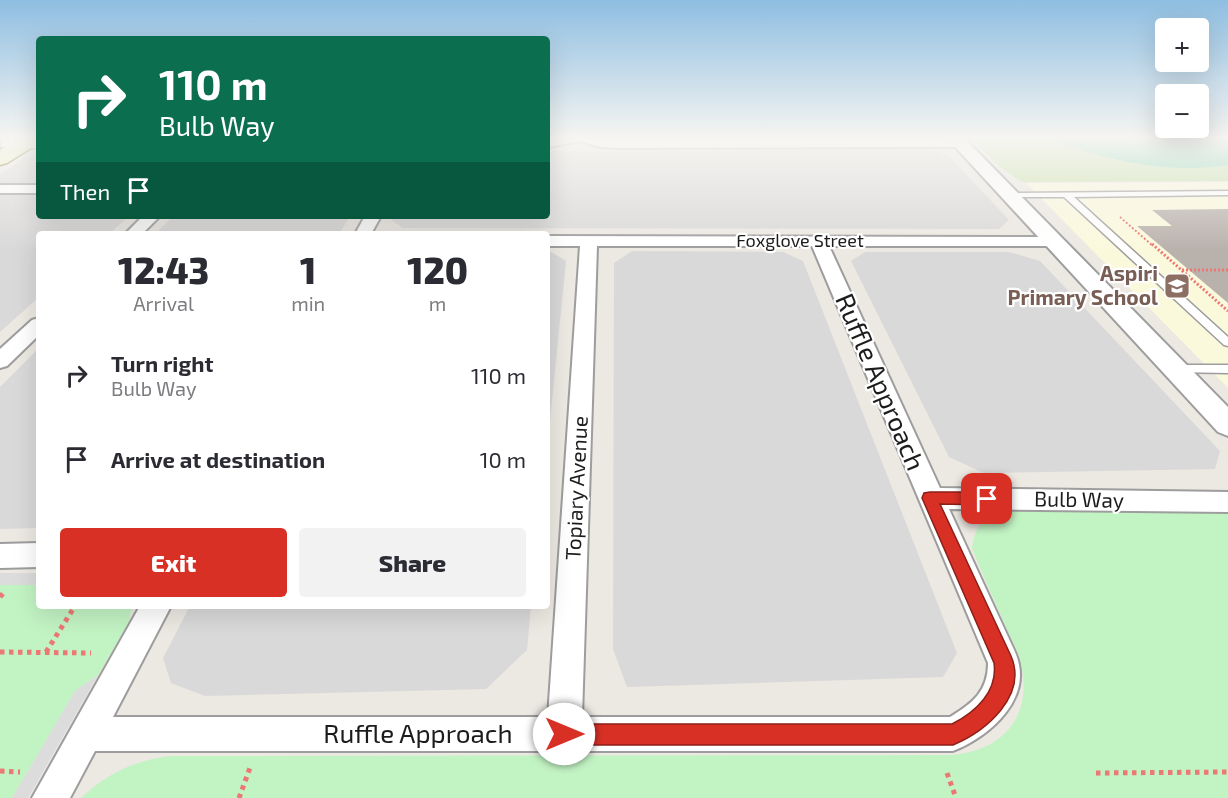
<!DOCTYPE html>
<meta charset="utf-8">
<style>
:root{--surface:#fff;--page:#f2f2f3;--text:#2b2b33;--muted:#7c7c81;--accent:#d93025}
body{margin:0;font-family:"Exo 2",sans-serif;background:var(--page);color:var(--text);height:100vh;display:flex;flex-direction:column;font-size:22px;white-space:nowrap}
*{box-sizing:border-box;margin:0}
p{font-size:20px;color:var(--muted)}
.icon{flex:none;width:33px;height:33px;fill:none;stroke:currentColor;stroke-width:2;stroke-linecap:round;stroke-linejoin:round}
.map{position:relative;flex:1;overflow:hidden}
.details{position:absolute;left:36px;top:231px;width:514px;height:378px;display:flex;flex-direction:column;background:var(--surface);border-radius:6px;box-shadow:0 6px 24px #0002}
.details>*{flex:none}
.hud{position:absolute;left:36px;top:36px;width:514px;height:183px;border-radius:6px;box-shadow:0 6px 24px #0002;background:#0b6e4f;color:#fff;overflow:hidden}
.controls{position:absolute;left:1155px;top:18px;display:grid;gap:12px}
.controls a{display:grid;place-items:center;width:54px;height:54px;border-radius:6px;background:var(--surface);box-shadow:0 6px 24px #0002;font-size:30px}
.pin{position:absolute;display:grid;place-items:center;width:51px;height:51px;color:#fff;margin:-26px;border-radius:12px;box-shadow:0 3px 9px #0006}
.me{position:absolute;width:66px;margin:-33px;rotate:90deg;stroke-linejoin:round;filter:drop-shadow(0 0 4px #0008)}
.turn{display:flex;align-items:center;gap:21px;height:126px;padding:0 24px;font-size:27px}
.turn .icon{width:78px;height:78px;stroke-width:2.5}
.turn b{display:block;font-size:42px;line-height:51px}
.then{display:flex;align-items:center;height:57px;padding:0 24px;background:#0003;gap:12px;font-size:22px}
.eta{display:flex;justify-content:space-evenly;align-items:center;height:102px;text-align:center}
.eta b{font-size:36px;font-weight:800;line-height:42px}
.action{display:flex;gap:12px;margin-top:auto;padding:12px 24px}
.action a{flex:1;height:69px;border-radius:6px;background:var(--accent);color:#fff;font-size:24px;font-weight:800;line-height:69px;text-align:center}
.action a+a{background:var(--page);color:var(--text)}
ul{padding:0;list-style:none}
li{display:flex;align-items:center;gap:18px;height:84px;padding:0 24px}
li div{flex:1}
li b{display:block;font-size:22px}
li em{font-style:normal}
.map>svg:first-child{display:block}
.residential{fill:#dad9d9}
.education{fill:#fbf9dc}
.grass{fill:#cae2ac}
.park{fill:#c2f3c3}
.pitch{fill:#87d4b1}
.parking{fill:#dcdcdc}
.building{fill:#b9b1ac}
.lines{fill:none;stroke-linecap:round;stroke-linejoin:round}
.service-casing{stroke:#9d9d9d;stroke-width:3}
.minor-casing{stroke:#9d9d9d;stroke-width:4}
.tertiary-casing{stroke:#9d9d9d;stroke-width:4}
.secondary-casing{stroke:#63660f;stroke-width:3}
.path-far2{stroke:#eb7874;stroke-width:2;stroke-dasharray:2 2;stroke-linecap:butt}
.path-far1{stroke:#eb7874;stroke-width:3;stroke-dasharray:2 2;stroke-linecap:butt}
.path{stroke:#eb7874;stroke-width:5;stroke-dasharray:4.5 4.5;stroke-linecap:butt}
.service{fill:#fff;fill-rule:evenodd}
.minor{fill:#fff;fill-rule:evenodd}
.tertiary{fill:#fff;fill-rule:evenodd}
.secondary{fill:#f2f1ba;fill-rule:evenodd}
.route{fill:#d93025;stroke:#8d1f18;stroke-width:1.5}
.labels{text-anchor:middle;stroke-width:4.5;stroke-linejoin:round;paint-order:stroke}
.far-street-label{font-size:18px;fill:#1c1c1c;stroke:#fff}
.education-label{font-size:21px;font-weight:bold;fill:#785e54;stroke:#fff;text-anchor:end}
.street-label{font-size:21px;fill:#1c1c1c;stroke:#fff}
.near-street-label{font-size:26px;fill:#1c1c1c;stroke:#fff}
</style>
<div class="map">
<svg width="1228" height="798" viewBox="0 0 1228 798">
<rect width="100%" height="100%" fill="#ece8e2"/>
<g class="residential">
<polygon points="932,150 949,156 1009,220 999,229 403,228 391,220 394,216 548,216 548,151"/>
<polygon points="39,154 39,186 0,186 0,174 24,158"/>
<polygon points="0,194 39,194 39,216 129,216 109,234 39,234 39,297 0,332"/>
<polygon points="173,216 350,216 339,234 155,234"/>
<polygon points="548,250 566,261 548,441"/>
<polygon points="632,251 783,252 803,261 957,653 943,677 627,687 613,649 614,263"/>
<polygon points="865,252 1009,252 1040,261 1220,451 1215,469 984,473 949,457 851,261"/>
<polygon points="39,348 39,528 0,529 0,387"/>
<polygon points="190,606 531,606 527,650 486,689 205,696 171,683 163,658"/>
</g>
<polygon class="education" points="1228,182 1228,388 1026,183"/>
<polygon class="grass" points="971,138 1228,138 1228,181 1022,182 1000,167"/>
<g class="park">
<path d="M 1228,511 L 1228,798 L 81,798 C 107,773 136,760 171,756 L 953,755 C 1004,750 1033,716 1021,663 C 1018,650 1010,637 1005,625 C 994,599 982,574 972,548 C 976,524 982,518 1006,512 Z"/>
<polygon points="0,585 39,585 39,606 132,606 129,622 98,675 75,691 12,798 0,798"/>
</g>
<path class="pitch" d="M 1045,138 L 1228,138 L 1228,165 C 1167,175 1102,159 1045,138 Z"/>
<g class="parking">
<rect x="0" y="573" width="39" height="12"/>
<polygon points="98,675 28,798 12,798 75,691"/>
</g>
<polygon class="building" points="1228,209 1228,303 1137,226 1172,226 1152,210"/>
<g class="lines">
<defs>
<g id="service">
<polygon points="1228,191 1228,195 1074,197 1228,337 1228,346 1224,345 1064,197 1010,197 1006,195 1010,193"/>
<polygon points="1175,365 1228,365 1228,373 1171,372 1169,369 1171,366"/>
</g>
<g id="minor">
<polygon points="554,138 617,140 961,139 968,143 961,147 617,148 600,147 580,141 548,147 548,139"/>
<polygon points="6,140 39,140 39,148 1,147 1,141"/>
<rect x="0" y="185" width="39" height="8"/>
<polygon points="143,216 160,216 142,234 125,234"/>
<polygon points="365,216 381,216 371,234 355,234"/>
<path d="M 548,236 L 1059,237 L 1061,241 L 1053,246 L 829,246 L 940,488 L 1228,492 L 1228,512 L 949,509 L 1015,652 C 1035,697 991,736 953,751 L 95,751 L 70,798 L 32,798 L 140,606 L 171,606 L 113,717 L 548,717 L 580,246 L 548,246 ZM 597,246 L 812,246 L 988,663 C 988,691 973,703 950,717 L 582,717 Z"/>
<polygon points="39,318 39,335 7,366 0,368 0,349 32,320"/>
<polygon points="39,543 39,567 0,568 0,544"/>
</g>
<polygon id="tertiary" points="947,138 964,138 1228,407 1228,436 1218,432"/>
<polygon id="secondary" points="20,138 39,138 39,143 7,163 0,165 0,150"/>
</defs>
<use href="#service" class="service-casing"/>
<use href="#minor" class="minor-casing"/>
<use href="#tertiary" class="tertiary-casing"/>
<use href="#secondary" class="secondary-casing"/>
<polyline class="path-far2" points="1120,217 1153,246"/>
<g class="path-far1">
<polyline points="1152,244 1228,311"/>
<polyline points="1182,270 1228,270"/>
</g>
<g class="path">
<polyline points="0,597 5,591"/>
<polyline points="0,652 91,653"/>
<polyline points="46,652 75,606"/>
<polyline points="0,771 20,772"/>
<polyline points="947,773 956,798"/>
<polyline points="1096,773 1228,772"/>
<polyline points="239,798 251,765"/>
</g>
<use href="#service" class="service"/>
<use href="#minor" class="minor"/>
<use href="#tertiary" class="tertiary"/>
<use href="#secondary" class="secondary"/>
</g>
<linearGradient id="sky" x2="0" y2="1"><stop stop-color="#8ebee1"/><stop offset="0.55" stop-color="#f6f5f2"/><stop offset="1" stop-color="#f6f5f2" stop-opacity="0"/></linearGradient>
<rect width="1228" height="250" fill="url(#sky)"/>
<path class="route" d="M 930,492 L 987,492 L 993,494 L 995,499 L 993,503 L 987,505 L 940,504 L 1011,656 C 1028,696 986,731 953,745 L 564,745 L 557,742 L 554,734 L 557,727 L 564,724 L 952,724 C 976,712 998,691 994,663 L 922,498 L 924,493 Z"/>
<defs>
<symbol id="school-square" viewBox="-11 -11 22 22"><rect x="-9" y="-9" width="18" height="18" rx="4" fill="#8d6e63" stroke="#fff"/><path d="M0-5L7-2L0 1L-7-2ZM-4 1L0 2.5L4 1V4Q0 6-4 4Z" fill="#fff"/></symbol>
</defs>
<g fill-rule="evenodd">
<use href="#school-square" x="1162" y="271" width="30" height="30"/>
</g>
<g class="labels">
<g class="far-street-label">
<text x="800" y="247">Foxglove Street</text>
</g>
<g class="education-label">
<text x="1158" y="281">Aspiri<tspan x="1158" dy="24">Primary School</tspan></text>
</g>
<g class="street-label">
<text transform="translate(577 488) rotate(-87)" y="7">Topiary Avenue</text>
<text transform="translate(1079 500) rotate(1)" y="7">Bulb Way</text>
</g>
<g class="near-street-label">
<text transform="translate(880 382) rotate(67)" y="9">Ruffle Approach</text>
<text x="418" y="743">Ruffle Approach</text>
</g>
</g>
</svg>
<div class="controls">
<a>+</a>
<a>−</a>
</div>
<div class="pin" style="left:987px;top:499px;background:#d93025"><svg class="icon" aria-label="arrive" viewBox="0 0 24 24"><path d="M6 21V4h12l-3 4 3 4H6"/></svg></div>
<svg class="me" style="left:564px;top:734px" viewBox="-20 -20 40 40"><circle r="19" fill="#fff"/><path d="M0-13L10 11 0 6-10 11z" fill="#d93025"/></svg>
<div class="hud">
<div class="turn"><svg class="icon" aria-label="right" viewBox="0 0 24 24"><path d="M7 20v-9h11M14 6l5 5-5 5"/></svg><div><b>110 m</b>Bulb Way</div></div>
<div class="then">Then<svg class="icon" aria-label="arrive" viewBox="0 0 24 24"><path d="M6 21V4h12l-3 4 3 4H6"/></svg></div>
</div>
<section class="details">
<div class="eta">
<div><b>12:43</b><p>Arrival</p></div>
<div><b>1</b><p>min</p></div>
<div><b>120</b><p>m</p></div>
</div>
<ul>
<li><svg class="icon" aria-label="right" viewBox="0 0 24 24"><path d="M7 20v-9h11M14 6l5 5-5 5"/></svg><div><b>Turn right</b><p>Bulb Way</p></div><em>110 m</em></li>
<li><svg class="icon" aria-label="arrive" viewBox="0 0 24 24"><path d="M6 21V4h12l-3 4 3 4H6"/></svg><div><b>Arrive at destination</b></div><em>10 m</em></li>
</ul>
<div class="action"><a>Exit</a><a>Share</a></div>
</section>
</div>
